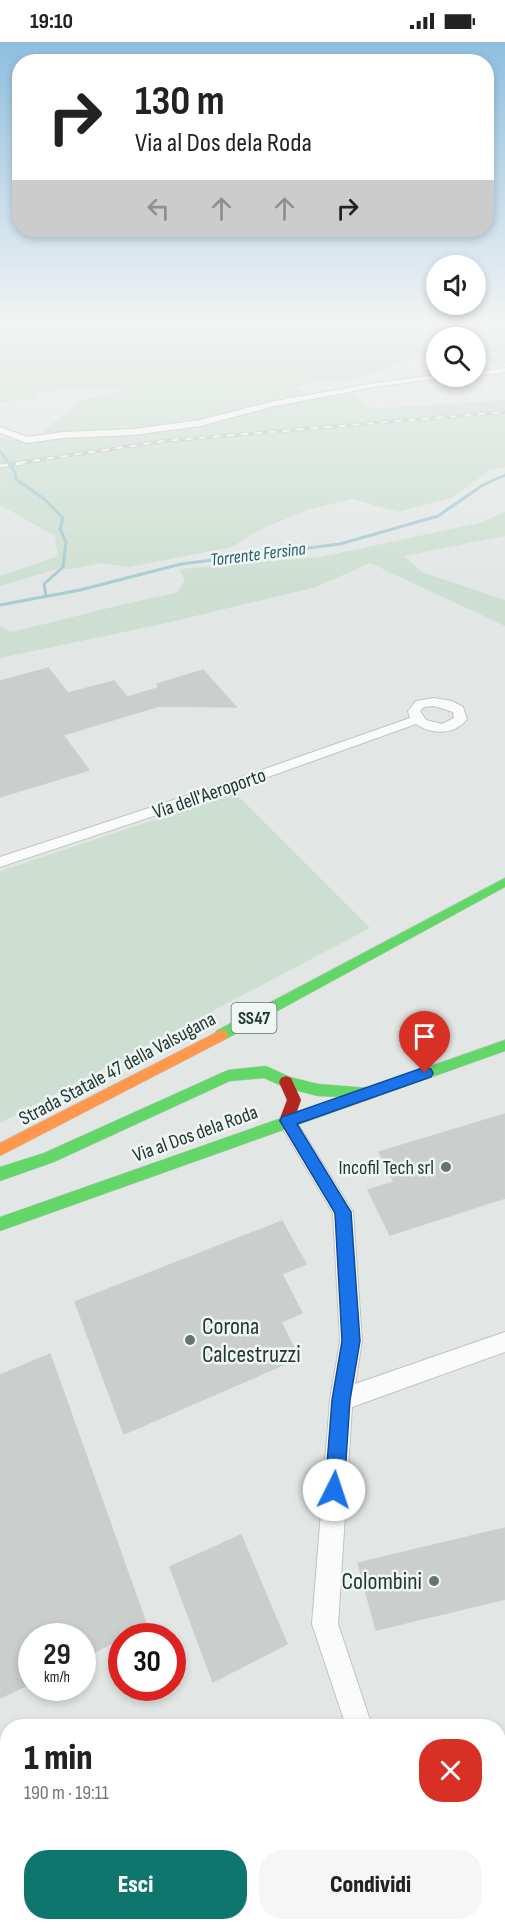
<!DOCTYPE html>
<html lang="it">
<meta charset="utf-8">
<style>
:root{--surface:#fff;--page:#f6f6f6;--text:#222;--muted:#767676;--accent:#0f766e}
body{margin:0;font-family:"Sofia Sans Condensed",sans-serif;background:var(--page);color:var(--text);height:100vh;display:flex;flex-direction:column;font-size:22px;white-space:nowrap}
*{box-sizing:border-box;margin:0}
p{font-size:20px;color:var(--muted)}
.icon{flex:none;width:33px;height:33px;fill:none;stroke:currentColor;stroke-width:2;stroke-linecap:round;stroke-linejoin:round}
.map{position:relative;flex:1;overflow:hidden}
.details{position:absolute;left:0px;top:1677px;width:506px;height:212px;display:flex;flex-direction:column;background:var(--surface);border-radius:24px 24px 0 0;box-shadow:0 3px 9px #0003}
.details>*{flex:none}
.guide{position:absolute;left:12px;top:12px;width:482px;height:183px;border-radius:24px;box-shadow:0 3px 9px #0003;background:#fff;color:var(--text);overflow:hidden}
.fabs{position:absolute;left:426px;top:213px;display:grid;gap:12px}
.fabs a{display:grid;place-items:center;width:60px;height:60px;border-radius:50%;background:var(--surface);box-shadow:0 3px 9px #0003;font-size:30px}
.speed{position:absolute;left:18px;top:1581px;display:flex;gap:12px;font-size:30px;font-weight:700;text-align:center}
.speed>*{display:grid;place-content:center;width:78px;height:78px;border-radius:50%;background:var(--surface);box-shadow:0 3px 9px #0003;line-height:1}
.speed small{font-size:15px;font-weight:400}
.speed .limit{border:9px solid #d22;background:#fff;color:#111}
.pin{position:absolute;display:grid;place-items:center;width:51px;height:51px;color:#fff;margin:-62px -26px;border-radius:50% 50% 50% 0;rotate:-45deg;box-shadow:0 0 6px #0007}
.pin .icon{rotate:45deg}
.me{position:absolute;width:66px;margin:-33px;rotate:4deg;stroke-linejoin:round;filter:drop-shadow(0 0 4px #0008)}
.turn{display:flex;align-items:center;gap:21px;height:126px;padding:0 24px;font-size:27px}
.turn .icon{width:78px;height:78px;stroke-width:2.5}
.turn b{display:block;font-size:42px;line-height:51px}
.lanes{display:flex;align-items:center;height:57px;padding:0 24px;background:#0003;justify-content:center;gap:30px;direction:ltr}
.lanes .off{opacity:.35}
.round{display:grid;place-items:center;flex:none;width:63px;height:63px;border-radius:24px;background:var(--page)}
.head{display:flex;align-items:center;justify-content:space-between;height:102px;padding:0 24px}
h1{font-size:36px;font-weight:800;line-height:45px}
.action{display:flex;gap:12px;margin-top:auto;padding:12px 24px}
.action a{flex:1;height:69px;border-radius:24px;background:var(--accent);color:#fff;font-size:24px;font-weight:800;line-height:69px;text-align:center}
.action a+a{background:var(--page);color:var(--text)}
.status{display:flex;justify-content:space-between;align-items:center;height:42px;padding:0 30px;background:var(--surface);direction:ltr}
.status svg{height:16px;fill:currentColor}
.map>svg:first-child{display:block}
.green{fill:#cddfd2}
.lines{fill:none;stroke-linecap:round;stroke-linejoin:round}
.stream{stroke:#a7ccd1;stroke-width:3}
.building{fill:#cacecc;stroke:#cbd0ce;stroke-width:1.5}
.street-casing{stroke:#bfc4c2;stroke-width:2}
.fast-casing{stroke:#bfc5c2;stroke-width:1}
.slow-casing{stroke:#bfc5c2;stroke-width:1}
.jam-casing{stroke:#bfc5c2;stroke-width:1}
.street{fill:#fbfbfb;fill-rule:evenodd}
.fast{fill:#63d668;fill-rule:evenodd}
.slow{fill:#ff974d;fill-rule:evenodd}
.jam{fill:#b3261e;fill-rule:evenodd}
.rail-far1-casing{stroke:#c6c9c8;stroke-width:4}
.rail-casing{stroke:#c6c9c8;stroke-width:4.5}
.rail-far1{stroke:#f0f6f3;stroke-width:2;stroke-dasharray:7;stroke-linecap:butt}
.rail{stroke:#f0f6f3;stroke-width:3;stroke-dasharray:8;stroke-linecap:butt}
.route{fill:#1a73e8;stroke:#114b97;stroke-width:1.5}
.poi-dot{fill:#667571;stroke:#f0f6f3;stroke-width:2}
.labels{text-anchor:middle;stroke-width:5;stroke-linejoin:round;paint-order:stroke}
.far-water-label{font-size:18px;font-style:italic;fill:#24626d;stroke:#f0f6f3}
.shield{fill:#f0f6f3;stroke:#60716c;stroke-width:1.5}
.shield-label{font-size:18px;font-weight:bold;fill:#233832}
.street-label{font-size:20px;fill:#233832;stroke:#f0f6f3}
.poi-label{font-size:20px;fill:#233832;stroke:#f0f6f3;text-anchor:end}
.near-poi-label{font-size:24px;fill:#233832;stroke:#f0f6f3;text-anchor:start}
</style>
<div class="status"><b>19:10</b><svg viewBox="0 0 49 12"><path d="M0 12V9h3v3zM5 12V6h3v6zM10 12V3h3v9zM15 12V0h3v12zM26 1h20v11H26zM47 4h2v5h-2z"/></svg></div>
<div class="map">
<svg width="505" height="1888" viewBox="0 0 505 1888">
<rect width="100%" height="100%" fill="#e2e7e5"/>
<g class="green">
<path d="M 44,281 L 114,281 L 133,286 L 161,285 L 164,281 L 505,281 L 505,322 L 495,324 L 485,314 L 476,314 L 476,296 L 436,296 L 436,314 C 407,313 379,333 350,337 C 331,340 312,338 293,345 L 320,357 L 354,352 L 372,367 L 505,358 L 505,425 L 490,428 L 451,456 L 398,470 L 352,457 L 310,467 L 261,487 L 232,505 L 129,525 L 101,521 L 72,527 L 58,527 L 0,544 L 0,534 L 58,514 L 55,494 L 0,463 L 0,396 L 30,400 L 80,359 L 126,348 L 84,346 L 37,350 L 29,357 L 0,360 L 0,297 L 53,287 Z"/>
<path d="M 505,470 L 505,494 L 404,514 L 422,530 L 505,558 L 505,584 L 370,521 L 316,545 L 162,582 L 0,616 L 0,584 L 10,590 C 66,578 121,561 177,551 L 185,538 L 179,527 L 320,515 L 480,481 Z"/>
<polygon points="235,751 370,886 0,1081 0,829"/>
</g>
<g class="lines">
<g class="stream">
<polyline points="0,409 15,430 16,437 44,457 63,476 60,487 66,500 63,525 44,542 46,554"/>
<polyline points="0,563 80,548 181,522 340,502 438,474 483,443 505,433"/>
</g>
</g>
<g class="building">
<polygon points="48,626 68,651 114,639 127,655 158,646 157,642 203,628 236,665 159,664 63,693 89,728 0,755 0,639"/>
<polygon points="505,1072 505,1156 390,1193 368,1148 394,1140 379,1110"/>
<polygon points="282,1179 306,1222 282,1232 302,1271 281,1280 299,1316 124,1392 75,1260"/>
<polygon points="50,1312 147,1584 82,1616 82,1594 32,1594 32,1641 0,1656 0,1333"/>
<polygon points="505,1486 505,1557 376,1588 358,1521"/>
<polygon points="241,1493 287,1602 213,1640 170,1525"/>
</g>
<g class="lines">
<defs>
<g id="street">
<polygon points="505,326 505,330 476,334 476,330"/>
<polygon points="436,333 457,334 375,345 275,364 200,384 134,393 63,396 27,401 0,391 0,385 28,395 63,390 134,387 200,378 275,359 375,341"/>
<path d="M 434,656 L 452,659 L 463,665 L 467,677 C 455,693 432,693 416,682 L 229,749 L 0,825 L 0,815 L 219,743 L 410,676 L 408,669 L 416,659 ZM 434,664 L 453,670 L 454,676 L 442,682 L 426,678 L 420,669 L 424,665 Z"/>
<polygon points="287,1072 293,1074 353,1170 362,1299 355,1342 505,1290 505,1310 352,1365 338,1582 372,1684 346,1684 312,1582 330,1358 340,1299 333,1171 278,1079 281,1074"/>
<rect x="498" y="1719" width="7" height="28"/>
</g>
<g id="fast">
<polygon points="505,836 505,845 226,997 216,997 214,993 216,989"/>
<polygon points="505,998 505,1009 0,1189 0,1175 341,1055 318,1054 286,1046 264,1036 230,1039 54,1120 0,1139 0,1125 44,1111 228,1028 266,1024 290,1035 318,1042 368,1046"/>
</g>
<polygon id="slow" points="221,988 226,989 228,993 226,997 0,1114 0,1101"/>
<polygon id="jam" points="286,1034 291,1036 301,1058 292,1083 287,1085 282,1083 279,1079 287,1058 279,1040 281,1036"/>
</defs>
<use href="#street" class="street-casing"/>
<use href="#fast" class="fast-casing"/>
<use href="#slow" class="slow-casing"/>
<use href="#jam" class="jam-casing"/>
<use href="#street" class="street"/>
<use href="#fast" class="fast"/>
<use href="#slow" class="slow"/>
<use href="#jam" class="jam"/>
<defs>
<polyline id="rail-far1" points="19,421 164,399 505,370"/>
<polyline id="rail" points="0,424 29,420"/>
</defs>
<use href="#rail-far1" class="rail-far1-casing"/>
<use href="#rail" class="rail-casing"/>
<use href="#rail-far1" class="rail-far1"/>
<use href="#rail" class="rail"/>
</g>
<linearGradient id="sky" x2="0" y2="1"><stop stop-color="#8ebedf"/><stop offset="0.51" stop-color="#f2f4f3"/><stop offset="1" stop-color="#f2f4f3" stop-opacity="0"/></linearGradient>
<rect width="505" height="546" fill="url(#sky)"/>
<polygon class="route" points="425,1025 431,1027 433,1031 431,1035 297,1082 351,1170 360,1299 350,1358 344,1448 341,1454 334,1457 327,1454 325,1448 332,1358 342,1299 335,1171 280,1079 282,1075"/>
<g class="poi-dot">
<circle cx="446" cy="1125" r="6"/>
<circle cx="190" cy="1298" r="6"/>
<circle cx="434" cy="1539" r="6"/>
</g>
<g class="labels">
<g class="far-water-label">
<text transform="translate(258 512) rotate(-7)" y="6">Torrente Fersina</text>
</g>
<rect class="shield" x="231.5" y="961" width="45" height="30" rx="4.5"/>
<g class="shield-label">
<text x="254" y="982">SS47</text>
</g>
<g class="street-label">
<text transform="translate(209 751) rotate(-19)" y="7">Via dell'Aeroporto</text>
<text transform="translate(117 1026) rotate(-28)" y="7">Strada Statale 47 della Valsugana</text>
<text transform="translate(195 1091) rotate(-20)" y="7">Via al Dos dela Roda</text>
</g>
<g class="poi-label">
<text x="434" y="1132">Incofil Tech srl</text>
</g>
<g class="near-poi-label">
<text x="202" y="1292">Corona<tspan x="202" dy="28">Calcestruzzi</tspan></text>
<text x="422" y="1547" text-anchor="end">Colombini</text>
</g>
</g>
</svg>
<div class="fabs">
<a><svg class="icon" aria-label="sound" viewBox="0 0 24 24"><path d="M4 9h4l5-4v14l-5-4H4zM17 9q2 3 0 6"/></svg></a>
<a><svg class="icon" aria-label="search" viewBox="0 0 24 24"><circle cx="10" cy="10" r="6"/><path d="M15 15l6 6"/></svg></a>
</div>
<div class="speed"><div>29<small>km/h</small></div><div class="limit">30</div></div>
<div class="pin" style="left:425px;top:1031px;background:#d93025"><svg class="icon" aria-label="arrive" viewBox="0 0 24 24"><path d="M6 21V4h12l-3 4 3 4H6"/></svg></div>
<svg class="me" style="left:334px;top:1448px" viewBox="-20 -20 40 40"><circle r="19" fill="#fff"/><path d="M0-13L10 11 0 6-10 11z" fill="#1a73e8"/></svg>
<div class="guide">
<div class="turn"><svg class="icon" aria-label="right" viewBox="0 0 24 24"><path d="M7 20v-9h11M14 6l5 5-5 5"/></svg><div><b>130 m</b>Via al Dos dela Roda</div></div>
<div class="lanes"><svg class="icon off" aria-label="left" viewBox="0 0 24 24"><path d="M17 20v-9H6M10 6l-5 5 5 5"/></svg><svg class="icon off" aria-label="ahead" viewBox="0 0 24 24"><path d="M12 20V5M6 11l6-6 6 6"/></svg><svg class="icon off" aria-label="ahead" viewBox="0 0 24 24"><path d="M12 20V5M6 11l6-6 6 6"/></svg><svg class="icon" aria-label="right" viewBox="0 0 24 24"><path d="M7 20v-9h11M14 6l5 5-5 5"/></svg></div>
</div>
<section class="details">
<div class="head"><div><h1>1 min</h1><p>190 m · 19:11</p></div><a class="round" style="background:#d93025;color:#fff"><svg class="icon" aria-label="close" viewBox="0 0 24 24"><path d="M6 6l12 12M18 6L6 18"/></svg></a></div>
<div class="action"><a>Esci</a><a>Condividi</a></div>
</section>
</div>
